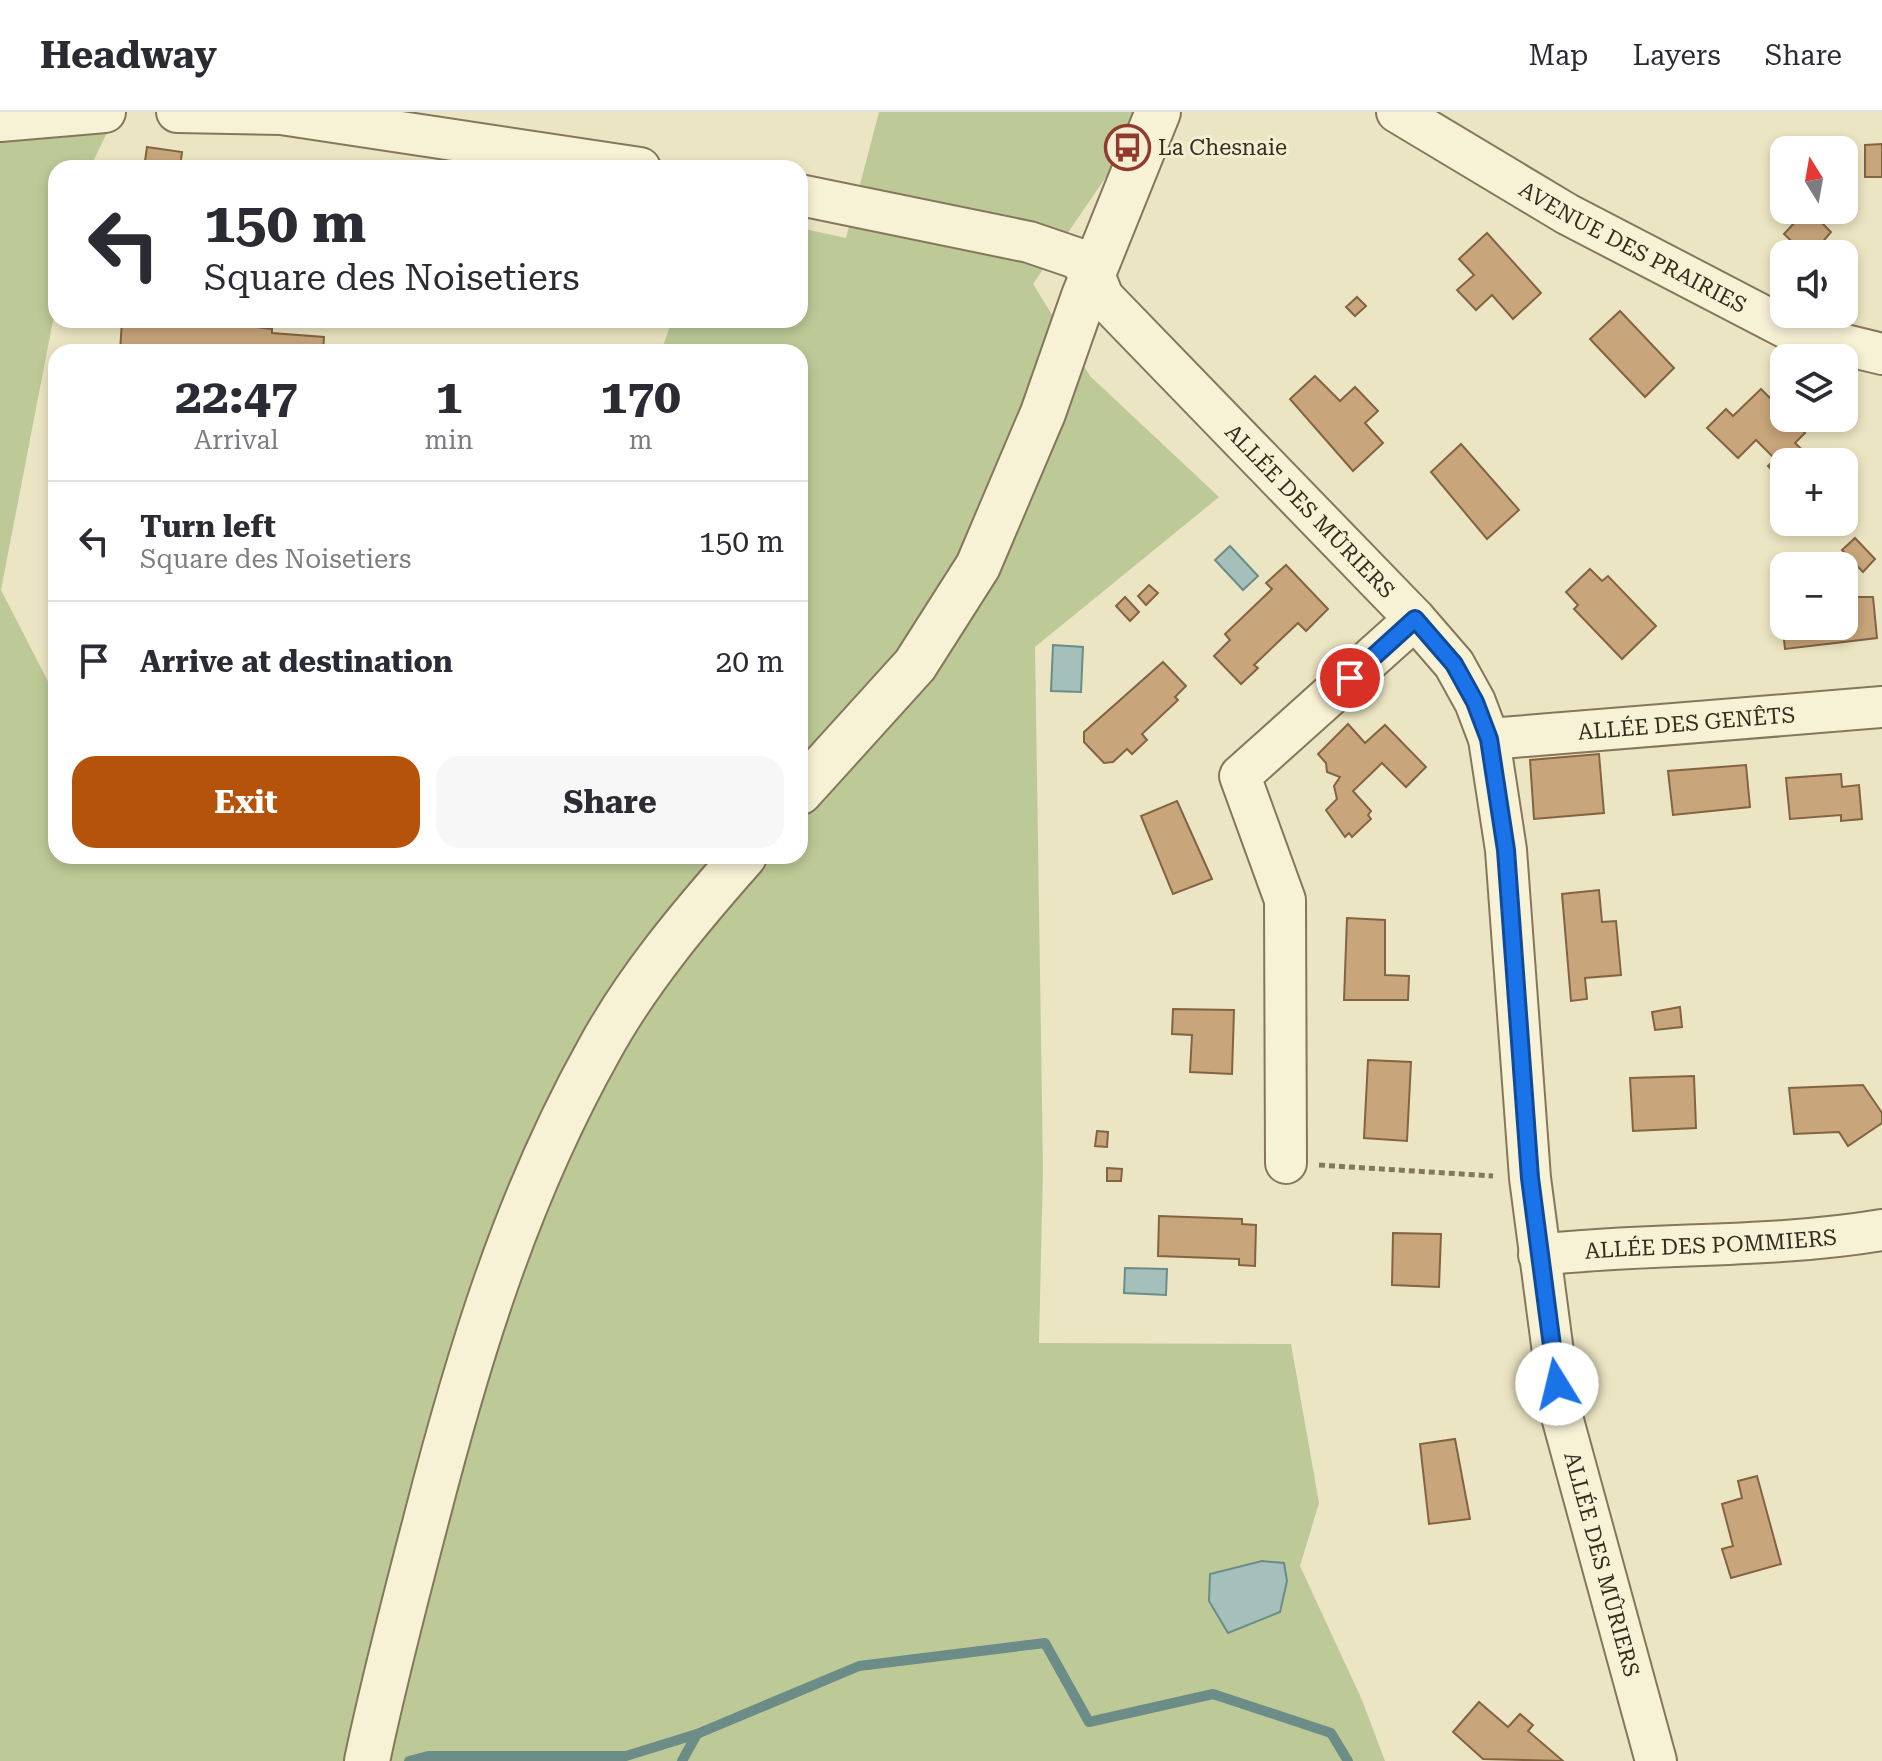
<!DOCTYPE html>
<meta charset="utf-8">
<style>
:root{--surface:#fff;--page:#f7f7f7;--text:#2b2b33;--muted:#7c7c81;--line:#e1e1e2;--accent:#b45309}
body{margin:0;font-family:"Roboto Serif",serif;background:var(--page);color:var(--text);height:100vh;display:flex;flex-direction:column;font-size:30px;white-space:nowrap}
*{box-sizing:border-box;margin:0}
p{font-size:26px;color:var(--muted)}
.icon{flex:none;width:44px;height:44px;fill:none;stroke:currentColor;stroke-width:2;stroke-linecap:round;stroke-linejoin:round}
.map{position:relative;flex:1;overflow:hidden}
.details{position:absolute;left:48px;top:232px;width:760px;height:520px;display:flex;flex-direction:column;background:var(--surface);border-radius:24px;box-shadow:0 4px 12px #0003}
.details>*{flex:none}
.top-card{position:absolute;left:48px;top:48px;width:760px;height:168px;border-radius:24px;box-shadow:0 4px 12px #0003;background:#fff;color:var(--text);overflow:hidden}
.needle{width:52px;rotate:349deg}
.buttons{position:absolute;left:1770px;top:24px;display:grid;gap:16px}
.buttons a{display:grid;place-items:center;width:88px;height:88px;border-radius:16px;background:var(--surface);box-shadow:0 4px 12px #0003;font-size:40px}
.pin{position:absolute;display:grid;place-items:center;width:68px;height:68px;color:#fff;margin:-34px;border:4px solid #fff;border-radius:50%;box-shadow:0 2px 8px #0007}
.me{position:absolute;width:88px;margin:-44px;rotate:351deg;stroke-linejoin:round;filter:drop-shadow(0 0 6px #0008)}
.turn{display:flex;align-items:center;gap:28px;height:168px;padding:0 24px;font-size:36px}
.turn .icon{width:104px;height:104px;stroke-width:2.5}
.turn b{display:block;font-size:56px;line-height:68px}
.eta{display:flex;justify-content:space-evenly;align-items:center;height:136px;text-align:center}
.eta b{font-size:48px;font-weight:700;line-height:56px}
.button{display:flex;gap:16px;margin-top:auto;padding:16px 24px}
.button a{flex:1;height:92px;border-radius:24px;background:var(--accent);color:#fff;font-size:32px;font-weight:700;line-height:92px;text-align:center}
.button a+a{background:var(--page);color:var(--text)}
ul{padding:0;list-style:none}
li{display:flex;align-items:center;gap:24px;height:120px;padding:0 24px;border-top:2px solid var(--line)}
li div{flex:1}
li b{display:block;font-size:30px}
li em{font-style:normal}
header{display:flex;align-items:center;gap:48px;box-sizing:border-box;height:112px;padding:0 40px;background:var(--surface);border-bottom:2px solid var(--line)}
header strong{font-size:38px}
nav{display:flex;gap:44px;margin-inline-start:auto;font-size:28px}
.map>svg:first-child{display:block}
.green{fill:#bdc997}
.water{fill:#a5bfba;stroke:#6c8c88;stroke-width:2}
.lines{fill:none;stroke-linecap:round;stroke-linejoin:round}
.stream{stroke:#6c8c88;stroke-width:10}
.building{fill:#c8a57a;stroke:#836442;stroke-width:2}
.minor-casing{stroke:#85775b;stroke-width:44}
.tertiary-casing{stroke:#85775b;stroke-width:48}
.path{stroke:#85775b;stroke-width:5;stroke-dasharray:6 4;stroke-linecap:butt}
.minor{stroke:#f7f1d5;stroke-width:40}
.tertiary{stroke:#f7f1d5;stroke-width:44}
.route-casing{stroke:#114b97;stroke-width:20}
.route{stroke:#1a73e8;stroke-width:14}
.labels{text-anchor:middle;stroke-width:6;stroke-linejoin:round;paint-order:stroke}
.poi-label{font-size:22px;fill:#352c1e;stroke:#f4eed2;text-anchor:start}
.street-label{font-size:22px;fill:#352c1e;stroke:#f4eed2}
</style>
<header>
<strong>Headway</strong>
<nav><a>Map</a><a>Layers</a><a>Share</a></nav>
</header>
<div class="map">
<svg width="1882" height="1649" viewBox="0 0 1882 1649">
<rect width="100%" height="100%" fill="#ece5c3"/>
<polygon class="green" points="0,0 117,0 90,56 56,56 56,193 1,478 56,585 56,744 800,744 800,240 661,240 672,208 800,208 800,116 846,126 879,0 1139,0 1125,37 1033,172 1090,264 1219,385 1035,535 1043,1056 1039,1231 1291,1232 1319,1391 1300,1454 1362,1588 1385,1649 0,1649"/>
<g class="water">
<polygon points="1230,434 1258,464 1243,478 1215,448"/>
<polygon points="1053,533 1083,535 1081,580 1051,579"/>
<polygon points="1125,1156 1167,1157 1166,1183 1124,1181"/>
<polygon points="1262,1449 1284,1451 1287,1469 1280,1500 1228,1521 1209,1489 1210,1462"/>
</g>
<g class="lines">
<g class="stream">
<polyline points="409,1649 428,1644 626,1644 697,1622 859,1554 1045,1531 1089,1610 1213,1582 1331,1621 1348,1649"/>
<polyline points="682,1649 697,1622"/>
</g>
</g>
<g class="building">
<polygon points="1882,32 1882,65 1865,65 1865,33"/>
<polygon points="1850,34 1851,66 1844,66 1844,38 1788,38"/>
<polygon points="147,35 182,40 180,56 144,56"/>
<polygon points="1796,98 1818,98 1818,107 1831,120 1813,141 1804,141 1784,122 1796,109"/>
<polygon points="1487,121 1541,181 1513,207 1492,183 1476,198 1457,178 1474,163 1459,147"/>
<polygon points="1357,185 1366,194 1355,204 1346,195"/>
<polygon points="1620,199 1674,256 1645,285 1590,227"/>
<polygon points="122,208 199,208 272,217 272,221 324,225 323,240 120,240"/>
<polygon points="1315,264 1340,289 1355,275 1378,299 1365,311 1383,331 1353,359 1290,287"/>
<polygon points="1761,277 1784,300 1784,306 1790,306 1805,321 1795,331 1811,346 1807,350 1784,350 1784,371 1768,354 1775,347 1756,328 1738,346 1707,316 1726,297 1733,304"/>
<polygon points="1461,332 1519,398 1487,427 1431,360"/>
<polygon points="1855,426 1875,447 1863,460 1842,438"/>
<polygon points="1286,453 1328,497 1306,519 1298,511 1254,553 1258,556 1241,572 1214,544 1230,528 1225,522 1272,477 1266,471"/>
<polygon points="1590,457 1602,469 1608,464 1656,514 1622,547 1574,497 1578,493 1566,480"/>
<polygon points="1149,473 1158,481 1146,493 1138,484"/>
<polygon points="1125,485 1139,500 1130,509 1116,494"/>
<polygon points="1844,485 1873,485 1877,526 1785,537 1780,490 1784,490 1784,514 1844,514"/>
<polygon points="1163,550 1186,574 1175,585 1178,588 1142,622 1147,628 1132,642 1127,637 1113,650 1104,651 1084,630 1084,620"/>
<polygon points="1348,612 1365,631 1385,613 1426,655 1406,675 1382,651 1353,679 1371,699 1368,703 1371,707 1352,725 1349,721 1345,725 1326,698 1337,687 1334,674 1340,665 1327,660 1326,651 1318,642"/>
<polygon points="1599,642 1604,701 1534,707 1530,648"/>
<polygon points="1746,653 1750,695 1673,703 1668,659"/>
<polygon points="1841,662 1842,675 1859,673 1862,707 1841,709 1841,703 1790,707 1786,666"/>
<polygon points="1177,689 1212,767 1173,782 1141,704"/>
<polygon points="1599,778 1602,810 1616,809 1621,863 1585,866 1587,887 1571,889 1562,782"/>
<polygon points="1347,806 1385,808 1385,863 1409,864 1408,888 1344,888"/>
<polygon points="1680,895 1682,915 1655,918 1652,900"/>
<polygon points="1173,897 1234,898 1232,962 1190,960 1192,923 1172,922"/>
<polygon points="1368,948 1411,950 1407,1029 1364,1026"/>
<polygon points="1694,964 1696,1016 1633,1019 1630,966"/>
<polygon points="1863,973 1882,1001 1882,1011 1848,1034 1839,1020 1794,1022 1789,976"/>
<polygon points="1097,1019 1108,1020 1107,1035 1095,1034"/>
<polygon points="1107,1056 1122,1057 1121,1069 1107,1069"/>
<polygon points="1159,1104 1242,1107 1242,1112 1256,1113 1255,1154 1239,1153 1239,1147 1158,1144"/>
<polygon points="1393,1121 1441,1122 1439,1175 1392,1173"/>
<polygon points="1455,1327 1470,1407 1429,1412 1420,1332"/>
<polygon points="1757,1364 1781,1452 1731,1466 1722,1437 1733,1434 1722,1392 1742,1386 1738,1369"/>
<polygon points="1479,1590 1508,1615 1520,1602 1533,1613 1528,1619 1563,1649 1483,1647 1453,1620"/>
</g>
<g class="lines">
<defs>
<g id="minor">
<polyline points="177,0 281,2 640,56"/>
<path id="s1" d="M 1397,0 L 1567,102 L 1796,221 L 1882,242"/>
<polyline points="0,9 105,0"/>
<path id="s2" d="M 800,83 L 1029,130 L 1076,146 L 1094,162 L 1103,185 L 1415,507 L 1454,552 L 1475,590 L 1489,627 L 1506,738 L 1530,1066 L 1561,1301 L 1656,1649"/>
<path id="s3" d="M 1489,627 L 1882,595"/>
<polyline points="1286,1051 1285,788 1240,664 1415,507"/>
<path id="s4" d="M 1539,1143 C 1653,1130 1768,1137 1882,1118"/>
</g>
<g id="tertiary">
<polyline points="800,680 915,553 978,454 1043,301 1084,184 1158,0"/>
<path d="M 367,1649 C 384,1568 405,1488 426,1408 C 468,1245 516,1086 599,938 C 637,868 691,804 744,744"/>
</g>
</defs>
<use href="#minor" class="minor-casing"/>
<use href="#tertiary" class="tertiary-casing"/>
<polyline class="path" points="1319,1053 1493,1064"/>
<use href="#minor" class="minor"/>
<use href="#tertiary" class="tertiary"/>
</g>
<g class="lines">
<defs>
<polyline id="route" points="1350,566 1415,507 1454,552 1475,590 1489,627 1506,738 1530,1066 1557,1272"/>
</defs>
<use href="#route" class="route-casing"/>
<use href="#route" class="route"/>
</g>
<defs>
<symbol id="bus-ring" viewBox="-11 -11 22 22"><circle r="9.5" fill="#f4eed2" stroke="#913a2d" stroke-width="1.5"/><path d="M-5-6H5V4H4V6H2V4H-2V6H-4V4H-5ZM-3.5-4V0h7V-4ZM-3.5 1.2v1.5H-2V1.2ZM2 1.2v1.5H3.5V1.2Z" fill="#913a2d"/></symbol>
</defs>
<g fill-rule="evenodd">
<use href="#bus-ring" x="1102" y="10" width="51" height="51"/>
</g>
<g class="labels">
<g class="poi-label">
<text x="1158" y="43">La Chesnaie</text>
</g>
<g class="street-label">
<text dy="8" stroke="none"><textPath href="#s1" startOffset="272">AVENUE DES PRAIRIES</textPath></text>
<text dy="8" stroke="none"><textPath href="#s2" startOffset="630">ALLÉE DES MÛRIERS</textPath></text>
<text dy="8" stroke="none"><textPath href="#s3" startOffset="198">ALLÉE DES GENÊTS</textPath></text>
<text dy="8" stroke="none"><textPath href="#s4" startOffset="172">ALLÉE DES POMMIERS</textPath></text>
<text dy="8" stroke="none"><textPath href="#s2" startOffset="1758">ALLÉE DES MÛRIERS</textPath></text>
</g>
</g>
</svg>
<div class="buttons">
<a><svg class="needle" viewBox="-14 -14 28 28"><path d="M0-13l5 13h-10z" fill="#e53935"/><path d="M0 13l5-13h-10z" fill="#7c7c81"/></svg></a>
<a><svg class="icon" aria-label="sound" viewBox="0 0 24 24"><path d="M4 9h4l5-4v14l-5-4H4zM17 9q2 3 0 6"/></svg></a>
<a><svg class="icon" aria-label="layers" viewBox="0 0 24 24"><path d="M12 4l9 5-9 5-9-5zM3 14l9 5 9-5"/></svg></a>
<a>+</a>
<a>−</a>
</div>
<div class="pin" style="left:1350px;top:566px;background:#d93025"><svg class="icon" aria-label="arrive" viewBox="0 0 24 24"><path d="M6 21V4h12l-3 4 3 4H6"/></svg></div>
<svg class="me" style="left:1557px;top:1272px" viewBox="-20 -20 40 40"><circle r="19" fill="#fff"/><path d="M0-13L10 11 0 6-10 11z" fill="#1a73e8"/></svg>
<div class="top-card">
<div class="turn"><svg class="icon" aria-label="left" viewBox="0 0 24 24"><path d="M17 20v-9H6M10 6l-5 5 5 5"/></svg><div><b>150 m</b>Square des Noisetiers</div></div>
</div>
<section class="details">
<div class="eta">
<div><b>22:47</b><p>Arrival</p></div>
<div><b>1</b><p>min</p></div>
<div><b>170</b><p>m</p></div>
</div>
<ul>
<li><svg class="icon" aria-label="left" viewBox="0 0 24 24"><path d="M17 20v-9H6M10 6l-5 5 5 5"/></svg><div><b>Turn left</b><p>Square des Noisetiers</p></div><em>150 m</em></li>
<li><svg class="icon" aria-label="arrive" viewBox="0 0 24 24"><path d="M6 21V4h12l-3 4 3 4H6"/></svg><div><b>Arrive at destination</b></div><em>20 m</em></li>
</ul>
<div class="button"><a>Exit</a><a>Share</a></div>
</section>
</div>
